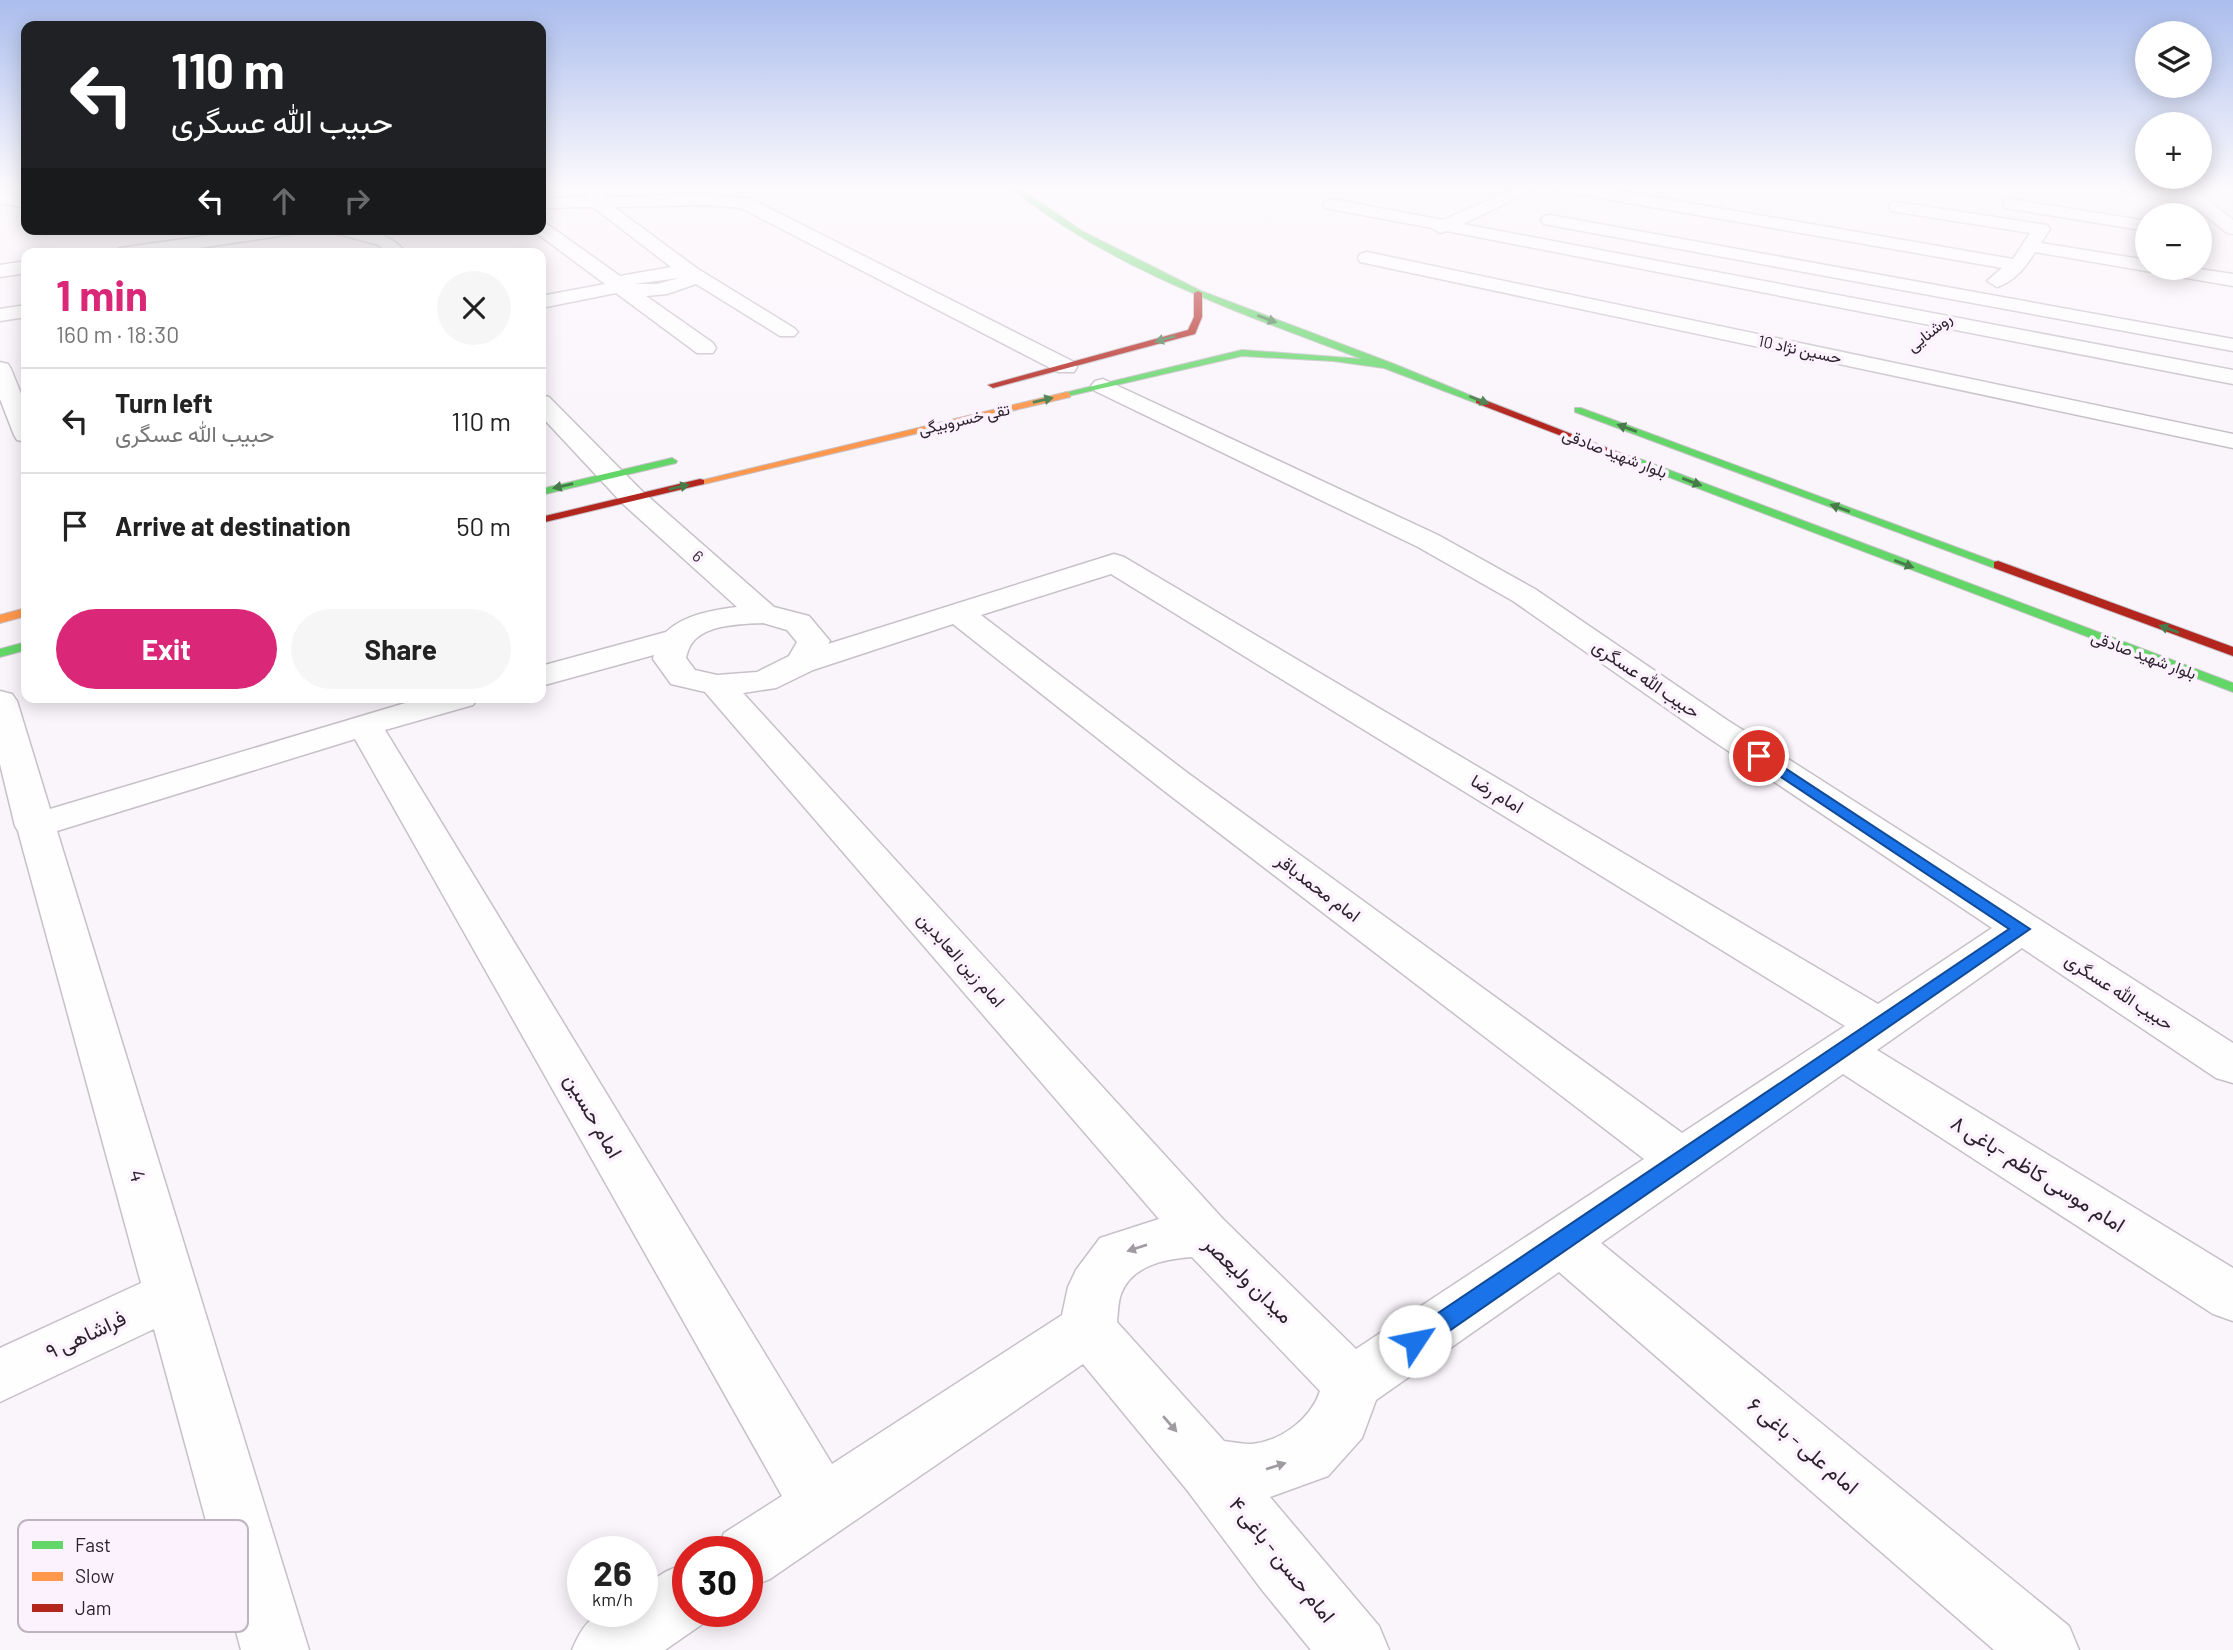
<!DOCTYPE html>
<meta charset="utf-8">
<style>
:root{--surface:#fff;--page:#f6f6f6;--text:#222;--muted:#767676;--line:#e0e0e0;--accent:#db2777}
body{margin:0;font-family:Barlow,Vazirmatn,sans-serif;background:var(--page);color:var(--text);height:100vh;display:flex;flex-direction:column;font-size:26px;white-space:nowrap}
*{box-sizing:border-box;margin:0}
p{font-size:23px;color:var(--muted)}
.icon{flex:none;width:38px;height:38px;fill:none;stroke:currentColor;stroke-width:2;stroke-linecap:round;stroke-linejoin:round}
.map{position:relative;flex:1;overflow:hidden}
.panel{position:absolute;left:21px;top:248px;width:525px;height:455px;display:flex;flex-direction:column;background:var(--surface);border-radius:14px;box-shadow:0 4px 18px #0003}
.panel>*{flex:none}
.top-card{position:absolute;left:21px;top:21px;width:525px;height:214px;border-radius:14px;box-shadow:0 4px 18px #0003;background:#202124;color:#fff;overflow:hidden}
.controls{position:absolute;left:2135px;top:21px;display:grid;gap:14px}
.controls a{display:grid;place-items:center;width:77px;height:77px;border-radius:50%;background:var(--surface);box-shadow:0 4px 18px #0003;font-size:35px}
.speed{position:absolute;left:567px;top:1536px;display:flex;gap:14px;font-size:35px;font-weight:700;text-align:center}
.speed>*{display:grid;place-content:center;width:91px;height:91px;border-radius:50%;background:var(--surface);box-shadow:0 4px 18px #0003;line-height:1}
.speed small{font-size:18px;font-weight:400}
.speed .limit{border:10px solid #d22;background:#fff;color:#111}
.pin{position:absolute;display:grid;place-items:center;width:60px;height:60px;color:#fff;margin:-30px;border:4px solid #fff;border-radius:50%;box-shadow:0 2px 7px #0007}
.me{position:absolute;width:77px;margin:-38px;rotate:56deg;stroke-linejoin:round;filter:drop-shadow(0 0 5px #0008)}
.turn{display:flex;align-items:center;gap:24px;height:147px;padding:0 35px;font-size:32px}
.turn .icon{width:91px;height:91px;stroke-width:2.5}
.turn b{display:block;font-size:49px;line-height:60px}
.lanes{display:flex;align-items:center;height:66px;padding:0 35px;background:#0003;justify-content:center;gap:35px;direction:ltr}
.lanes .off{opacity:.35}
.round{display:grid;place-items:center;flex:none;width:74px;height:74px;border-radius:37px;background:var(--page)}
.summary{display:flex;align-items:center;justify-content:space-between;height:119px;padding:0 35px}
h1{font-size:42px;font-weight:700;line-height:52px;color:var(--accent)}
.cta{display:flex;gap:14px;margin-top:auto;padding:14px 35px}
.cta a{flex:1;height:80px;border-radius:42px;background:var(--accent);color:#fff;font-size:28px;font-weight:700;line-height:80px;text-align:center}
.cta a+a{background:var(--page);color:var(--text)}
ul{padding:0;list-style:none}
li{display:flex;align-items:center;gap:21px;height:105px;padding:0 35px;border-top:2px solid var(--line)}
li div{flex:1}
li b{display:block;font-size:26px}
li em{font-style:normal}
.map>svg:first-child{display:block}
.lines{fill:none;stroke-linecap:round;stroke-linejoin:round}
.street-casing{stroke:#c7c0c8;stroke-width:3}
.fast-casing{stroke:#c7c0c8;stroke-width:2}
.slow-casing{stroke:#c7c0c8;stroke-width:2}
.jam-casing{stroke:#c7c0c8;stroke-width:2}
.street{fill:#fefefe;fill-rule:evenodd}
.fast{fill:#63d668;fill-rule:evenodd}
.slow{fill:#ff974d;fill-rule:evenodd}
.jam{fill:#b3261e;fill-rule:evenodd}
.oneway{fill:#477c4a}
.oneway2{fill:#9f9ba0}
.route{fill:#1a73e8;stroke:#114b97;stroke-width:2}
.labels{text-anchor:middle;stroke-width:7;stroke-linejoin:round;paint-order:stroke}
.far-street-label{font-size:16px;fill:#2b222d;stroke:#fcf2fe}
.street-label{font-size:18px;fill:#2b222d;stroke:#fcf2fe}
.near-street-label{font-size:21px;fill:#2b222d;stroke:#fcf2fe}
.key{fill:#fcf2fe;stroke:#bdb4bf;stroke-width:2}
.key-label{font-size:19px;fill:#2b222d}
</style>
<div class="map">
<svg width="2233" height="1650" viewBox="0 0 2233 1650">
<rect width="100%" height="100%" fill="#faf5fb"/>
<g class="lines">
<defs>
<g id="street">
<polygon points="1520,186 1542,186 1463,224 2233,370 2233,384 1447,231 1440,233 1432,228 1325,208 1323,204 1331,199 1443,220"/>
<path d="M 1552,186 L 1591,186 L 2013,259 L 2030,233 L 1891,211 L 1889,207 L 1891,203 L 1897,202 L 2047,225 L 2050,229 L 2041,243 L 2147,260 L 2147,268 L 2193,268 L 2233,274 L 2233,286 L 2035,252 C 2026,267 2014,282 1997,287 L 1987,281 L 2002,268 L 1560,191 Z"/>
<polygon points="2115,186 2148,186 2180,193 2176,186 2191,186 2233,220 2233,234 2227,233 2195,207 2117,189"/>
<path d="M 596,187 L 602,189 L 605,197 L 704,195 L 751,199 L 1074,362 L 1077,367 L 1074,372 L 1058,372 L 741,208 L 704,205 L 614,207 L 698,269 L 794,328 L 798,332 L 794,336 L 780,336 L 696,284 L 667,294 L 646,296 L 713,343 L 716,348 L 713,353 L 697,353 L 616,293 L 541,308 L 541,296 L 605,284 L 535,232 L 533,229 L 541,229 L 541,223 L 547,224 L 620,276 L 671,267 L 593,207 L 541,208 L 541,198 L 588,197 L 590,189 ZM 679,278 L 657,284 L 634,284 Z"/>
<polygon points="0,193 26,198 26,208 0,203"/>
<polygon points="2011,199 2147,221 2147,231 2005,208 2003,204 2005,200"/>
<polygon points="1550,215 2233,339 2233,351 1544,224 1541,220 1544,216"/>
<polygon points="254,229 301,229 292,234 159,254 111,254 120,248"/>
<path d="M 331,229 C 360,229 388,229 407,254 L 387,254 L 379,245 L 334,233 Z"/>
<polygon points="1367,252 2233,434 2233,448 1360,262 1358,258 1360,254"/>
<polygon points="26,261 26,273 0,277 0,265"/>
<polygon points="26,305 26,317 0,321 0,309"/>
<polygon points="0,362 8,364 11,369 26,406 26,442 17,440 14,435 0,399"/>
<path d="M 1103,379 L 1438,535 L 1535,589 L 1727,720 L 2233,1043 L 2233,1083 L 2216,1078 L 2022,948 L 1877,1050 L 2233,1268 L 2233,1321 L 2213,1314 L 1843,1074 L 1601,1243 L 2069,1626 L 2079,1650 L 1994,1650 L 1559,1272 L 1376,1400 L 1362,1438 L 1328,1476 L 1270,1497 L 1379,1626 L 1389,1650 L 1311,1650 L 1262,1590 L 1187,1490 L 1083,1364 L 770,1579 L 747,1588 L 747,1552 L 716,1552 L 724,1533 L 782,1496 L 355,739 L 57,831 L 309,1650 L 241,1650 L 154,1329 L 0,1402 L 0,1348 L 141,1283 L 18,831 L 15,826 L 0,764 L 0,691 L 12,694 L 17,701 L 50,809 L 422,698 L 478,698 L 473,705 L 385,730 L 832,1464 L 1062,1315 L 1068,1287 L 1076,1270 L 1100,1238 L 1159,1219 L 705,692 L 671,684 L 653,659 L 654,655 L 541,686 L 541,666 L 666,632 C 684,615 712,610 737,607 L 623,504 L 541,416 L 541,395 L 549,397 L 643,492 L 774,607 L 809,616 L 830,641 L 828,644 L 1114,554 L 1124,557 L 1878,1004 L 1992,928 L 1703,734 L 1513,601 L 1418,547 L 1095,391 L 1091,386 L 1095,381 ZM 1111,574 L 1845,1026 L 1682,1133 L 1189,774 L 981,615 ZM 763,623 L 787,630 L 797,642 L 789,656 L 757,672 L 717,675 L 695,670 L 686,658 C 687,653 689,647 692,643 C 706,624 742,624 763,623 ZM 953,624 L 1163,790 L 1644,1159 L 1356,1349 L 1223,1219 L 743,693 L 776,688 L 813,670 ZM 1192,1257 L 1320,1391 C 1311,1419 1281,1441 1252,1444 C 1243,1444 1233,1442 1224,1441 L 1117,1322 C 1118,1313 1118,1302 1121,1294 C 1132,1265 1165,1259 1192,1257 Z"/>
<path d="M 688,1562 L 688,1612 L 714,1612 L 711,1618 L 665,1650 L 572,1650 C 589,1609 601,1612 642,1612 L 642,1587 L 665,1572 Z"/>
</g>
<g id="fast">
<path d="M 1009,186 L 1017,186 L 1082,231 L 1201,291 L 1394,364 L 1484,401 L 1476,403 L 1384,368 L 1333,361 L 1242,356 L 1064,397 L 1064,393 L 1242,350 L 1362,359 C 1241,313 1111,270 1009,186 Z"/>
<polygon points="1575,408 1581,408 2004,565 2002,568 1994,568 1575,412"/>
<polygon points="1624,456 1632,456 2233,683 2233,692 1624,460"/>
<polygon points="672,458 677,461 676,463 541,495 541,489"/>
<polygon points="26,642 26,650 0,657 0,649"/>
</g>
<g id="slow">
<polygon points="1067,392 1070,393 1070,397 700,485 695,482"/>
<polygon points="26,608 26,616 0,623 0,615"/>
</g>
<g id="jam">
<polygon points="1198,291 1202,293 1202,317 1195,334 993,388 988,385 1188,330 1194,317 1194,293"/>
<polygon points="1476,399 1482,399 1633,458 1624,460 1476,403"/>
<polygon points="700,479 704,480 704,484 541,523 541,517"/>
<polygon points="1998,561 2233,647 2233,656 1994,568 1994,562"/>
</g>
</defs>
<use href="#street" class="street-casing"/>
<use href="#fast" class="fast-casing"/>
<use href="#slow" class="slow-casing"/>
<use href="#jam" class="jam-casing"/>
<use href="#street" class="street"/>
<use href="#fast" class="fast"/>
<use href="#slow" class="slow"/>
<use href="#jam" class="jam"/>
</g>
<defs><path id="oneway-solid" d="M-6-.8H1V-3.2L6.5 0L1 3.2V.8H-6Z" transform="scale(1.75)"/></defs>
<g class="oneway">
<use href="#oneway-solid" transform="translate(1267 319) rotate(21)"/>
<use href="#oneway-solid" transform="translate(1165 339) rotate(164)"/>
<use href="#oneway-solid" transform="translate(1043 400) rotate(-13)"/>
<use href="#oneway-solid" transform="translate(1479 400) rotate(21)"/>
<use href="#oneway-solid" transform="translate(1627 428) rotate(-160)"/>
<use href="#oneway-solid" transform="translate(1692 482) rotate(21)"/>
<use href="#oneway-solid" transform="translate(563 486) rotate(167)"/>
<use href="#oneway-solid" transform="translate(679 487) rotate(-13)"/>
<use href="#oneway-solid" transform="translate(1840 508) rotate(-160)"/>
<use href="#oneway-solid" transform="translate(1904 564) rotate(21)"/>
<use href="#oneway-solid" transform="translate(2169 629) rotate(-160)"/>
</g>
<g class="oneway2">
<use href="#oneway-solid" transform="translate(1137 1248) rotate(162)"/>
<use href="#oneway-solid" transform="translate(1170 1424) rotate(49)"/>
<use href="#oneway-solid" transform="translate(1276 1466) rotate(-18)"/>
</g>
<linearGradient id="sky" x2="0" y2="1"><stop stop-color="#aabded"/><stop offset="0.45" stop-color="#fdfafd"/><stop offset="1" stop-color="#fdfafd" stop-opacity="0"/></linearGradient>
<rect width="2233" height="417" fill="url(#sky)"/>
<polygon class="route" points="1759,751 2030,929 1423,1349 1415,1352 1407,1349 1403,1341 1407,1334 2009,929 1754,759 1752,756"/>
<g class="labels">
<g class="far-street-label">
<text transform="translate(1929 332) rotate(-38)" y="6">روشنایی</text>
<text transform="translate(1800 349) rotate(12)" y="6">حسین نژاد 10</text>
<text transform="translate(964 419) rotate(-13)" y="6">تقی خسروبیگی</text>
<text transform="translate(1615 453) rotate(21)" y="6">بلوار شهید صادقی</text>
<text transform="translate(698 556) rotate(42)" y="6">6</text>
<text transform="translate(2144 655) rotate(20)" y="6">بلوار شهید صادقی</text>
</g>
<g class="street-label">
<text transform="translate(1646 679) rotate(34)" y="6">حبیب الله عسگری</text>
<text transform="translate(1497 794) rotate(31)" y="6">امام رضا</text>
<text transform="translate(1318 888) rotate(37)" y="6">امام محمدباقر</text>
<text transform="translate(961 960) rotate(48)" y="6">امام زین العابدین</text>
<text transform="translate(2119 992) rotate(33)" y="6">حبیب الله عسگری</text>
</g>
<g class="near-street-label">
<text transform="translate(593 1116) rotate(60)" y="7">امام حسین</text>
<text transform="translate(2038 1174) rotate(32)" y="7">امام موسی کاظم -باغی ۸</text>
<text transform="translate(137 1176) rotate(74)" y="7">4</text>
<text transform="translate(1248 1280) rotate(44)" y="7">میدان ولیعصر</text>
<text transform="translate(86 1335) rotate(-25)" y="7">فراشاهی ۹</text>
<text transform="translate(1803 1446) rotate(40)" y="7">امام علی - باغی ۶</text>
<text transform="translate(1282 1560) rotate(51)" y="7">امام حسن - باغی ۴</text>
</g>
</g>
<rect x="18" y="1520" width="230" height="112" rx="10" class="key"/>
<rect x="32" y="1541" width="31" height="8" fill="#63d668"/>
<rect x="32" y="1572" width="31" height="9" fill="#ff974d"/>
<rect x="32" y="1604" width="31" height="8" fill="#b3261e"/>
<g class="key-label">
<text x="75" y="1552">Fast</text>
<text x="75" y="1583">Slow</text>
<text x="75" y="1615">Jam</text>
</g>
</svg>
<div class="controls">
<a><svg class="icon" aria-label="layers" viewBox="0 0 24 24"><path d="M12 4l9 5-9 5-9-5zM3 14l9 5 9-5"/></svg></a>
<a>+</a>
<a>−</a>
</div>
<div class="speed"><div>26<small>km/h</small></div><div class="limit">30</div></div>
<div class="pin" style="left:1759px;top:756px;background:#d93025"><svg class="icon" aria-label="arrive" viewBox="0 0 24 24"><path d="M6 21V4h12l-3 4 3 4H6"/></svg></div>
<svg class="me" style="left:1415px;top:1341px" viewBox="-20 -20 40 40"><circle r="19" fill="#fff"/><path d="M0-13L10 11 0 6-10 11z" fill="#1a73e8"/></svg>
<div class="top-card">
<div class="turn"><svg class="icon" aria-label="left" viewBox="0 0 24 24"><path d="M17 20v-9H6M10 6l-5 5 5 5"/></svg><div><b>110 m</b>حبیب الله عسگری</div></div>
<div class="lanes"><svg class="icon" aria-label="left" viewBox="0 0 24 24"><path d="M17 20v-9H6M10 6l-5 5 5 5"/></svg><svg class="icon off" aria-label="ahead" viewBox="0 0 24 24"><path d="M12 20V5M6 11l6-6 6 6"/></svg><svg class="icon off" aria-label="right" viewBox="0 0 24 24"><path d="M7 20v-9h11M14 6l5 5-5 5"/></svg></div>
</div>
<section class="panel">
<div class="summary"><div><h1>1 min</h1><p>160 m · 18:30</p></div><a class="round"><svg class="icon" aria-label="close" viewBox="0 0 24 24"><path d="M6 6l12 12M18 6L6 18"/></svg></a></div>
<ul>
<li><svg class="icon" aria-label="left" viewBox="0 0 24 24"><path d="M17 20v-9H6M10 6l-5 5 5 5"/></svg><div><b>Turn left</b><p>حبیب الله عسگری</p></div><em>110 m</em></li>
<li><svg class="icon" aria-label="arrive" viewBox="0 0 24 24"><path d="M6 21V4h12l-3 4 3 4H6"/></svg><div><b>Arrive at destination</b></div><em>50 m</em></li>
</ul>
<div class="cta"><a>Exit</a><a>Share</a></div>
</section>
</div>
